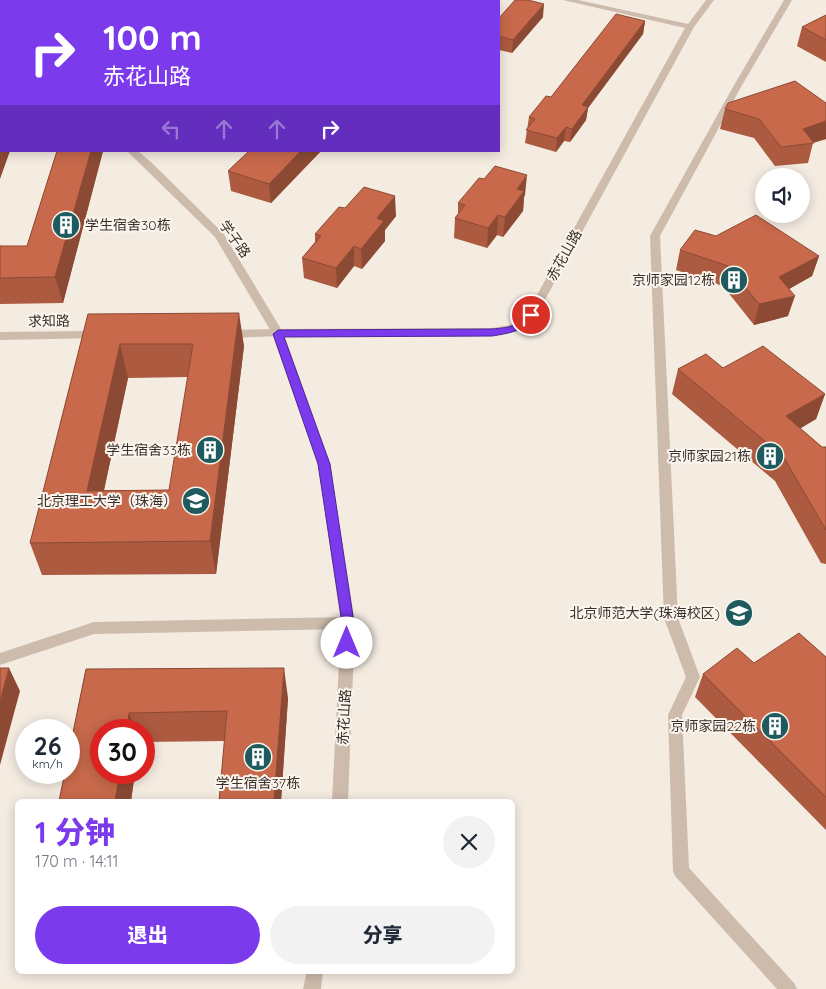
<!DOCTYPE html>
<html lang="zh">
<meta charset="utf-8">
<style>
:root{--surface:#fff;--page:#f2f2f3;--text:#1f2937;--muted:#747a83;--accent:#7c3aed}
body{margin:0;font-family:Quicksand,"Noto Sans SC",sans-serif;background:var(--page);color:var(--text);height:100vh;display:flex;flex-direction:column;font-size:19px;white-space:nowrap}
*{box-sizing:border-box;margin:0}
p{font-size:16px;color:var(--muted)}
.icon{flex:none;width:28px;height:28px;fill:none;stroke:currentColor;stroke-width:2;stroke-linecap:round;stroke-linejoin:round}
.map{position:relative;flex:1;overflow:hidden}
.panel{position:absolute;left:15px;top:799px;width:500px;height:175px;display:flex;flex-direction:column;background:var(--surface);border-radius:8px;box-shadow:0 2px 12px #0003}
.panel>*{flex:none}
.banner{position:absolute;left:0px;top:0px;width:500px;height:152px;box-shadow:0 2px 12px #0003;background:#7c3aed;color:#fff;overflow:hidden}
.controls{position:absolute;left:755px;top:168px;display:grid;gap:10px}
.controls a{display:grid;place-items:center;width:55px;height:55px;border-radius:50%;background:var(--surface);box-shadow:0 2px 12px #0003;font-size:25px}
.speed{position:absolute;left:15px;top:719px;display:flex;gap:10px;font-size:25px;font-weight:700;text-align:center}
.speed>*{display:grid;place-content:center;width:65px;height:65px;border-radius:50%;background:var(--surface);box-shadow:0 2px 12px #0003;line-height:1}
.speed small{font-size:12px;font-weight:400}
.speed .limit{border:8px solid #d22;background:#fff;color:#111}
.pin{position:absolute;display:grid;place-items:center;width:42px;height:42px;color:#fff;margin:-21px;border:2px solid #fff;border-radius:50%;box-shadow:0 1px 5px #0007}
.me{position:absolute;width:55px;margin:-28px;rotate:0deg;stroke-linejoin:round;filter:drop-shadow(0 0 4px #0008)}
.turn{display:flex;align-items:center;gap:18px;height:105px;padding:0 20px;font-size:22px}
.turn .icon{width:65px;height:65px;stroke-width:2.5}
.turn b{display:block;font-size:35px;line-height:42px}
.lanes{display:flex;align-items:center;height:48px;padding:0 20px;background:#0003;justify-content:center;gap:25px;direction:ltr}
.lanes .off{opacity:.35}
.round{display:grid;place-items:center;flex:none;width:52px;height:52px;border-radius:26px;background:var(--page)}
.headline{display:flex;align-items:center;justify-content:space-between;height:85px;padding:0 20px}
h1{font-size:30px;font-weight:800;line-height:38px;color:var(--accent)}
.action{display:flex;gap:10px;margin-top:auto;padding:10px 20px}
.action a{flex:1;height:58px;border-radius:30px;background:var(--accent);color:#fff;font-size:20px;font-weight:800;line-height:58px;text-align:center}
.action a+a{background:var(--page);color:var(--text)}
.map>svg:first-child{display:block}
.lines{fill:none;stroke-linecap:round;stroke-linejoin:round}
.lane{fill:#cdbbac;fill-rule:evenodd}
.street{fill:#cdbbac;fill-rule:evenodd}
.wall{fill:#ac5a40;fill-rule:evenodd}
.shaded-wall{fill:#8c4a34}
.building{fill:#c8694b;stroke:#8c4a34;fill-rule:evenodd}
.route{fill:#7c3aed;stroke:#51269a}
.labels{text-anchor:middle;stroke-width:4;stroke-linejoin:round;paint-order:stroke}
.poi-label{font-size:14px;fill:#3b302b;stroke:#fbf5ee;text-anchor:end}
.street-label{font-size:14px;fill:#3b302b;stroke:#fbf5ee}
</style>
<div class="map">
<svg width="826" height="989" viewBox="0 0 826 989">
<rect width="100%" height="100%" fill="#f4ebe1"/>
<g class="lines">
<g class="lane">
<polygon points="278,329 282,330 284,333 282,336 226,338 220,334 226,330"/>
<polygon points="98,331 104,335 102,338 0,340 0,332"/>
<polygon points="348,617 353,619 355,623 353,627 348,629 94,634 0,665 0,653 94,622"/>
</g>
<g class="street">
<polygon points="563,0 578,0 688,24 706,0 714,0 694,27 535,318 518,331 492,336 285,337 330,464 355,623 348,801 332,801 341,623 318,464 272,333 215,237 127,151 138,151 153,164 223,233 281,329 492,328 510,325 527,313 685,28"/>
<polygon points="784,0 792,0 741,87 660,236 678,618 700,677 682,715 689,868 794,983 797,989 777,989 675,876 673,871 668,715 686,677 664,618 650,236 733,87"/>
<polygon points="0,67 1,68 1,74 0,73"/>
<polygon points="307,971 323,971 321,989 303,989"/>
</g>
</g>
<g class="wall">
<polygon points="826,15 826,62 797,46 802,27"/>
<polygon points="543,17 512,53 499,50 499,18"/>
<polygon points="645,21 643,34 588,108 586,120 570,142 564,141 556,152 525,143 529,117 551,97"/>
<polygon points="826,103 826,139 813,143 808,163 775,166 754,138 720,129 725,109"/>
<polygon points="57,151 103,151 63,303 0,304 0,246 27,246"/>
<polygon points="249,151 321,151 271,203 231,191 228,171"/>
<polygon points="525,195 524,197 523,211 503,237 497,235 487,248 454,238 455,218 458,214 458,203"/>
<polygon points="345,208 396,216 385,230 385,241 362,269 354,266 337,288 304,278 302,258 315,242 315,234"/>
<polygon points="716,236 819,256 812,276 789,289 788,316 754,325 723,286 676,270 680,250"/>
<path d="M 88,314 L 244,346 L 216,574 L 42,575 L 30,543 ZM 188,377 L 169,490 L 104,490 L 128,378 Z"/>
<polygon points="723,368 825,394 816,419 800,428 822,447 826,447 826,564 821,563 775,481 672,394 678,369"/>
<polygon points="826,657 826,830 695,697 703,674 754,663"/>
<polygon points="86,669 288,698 281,801 219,801 225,741 144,742 144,730 101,730 101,772 135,772 131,801 59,801"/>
</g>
<g class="shaded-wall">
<polygon points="303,0 318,0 317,1 301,1"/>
<polygon points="418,0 431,0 430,1 417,1"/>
<polygon points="544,4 543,17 512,53 513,40"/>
<polygon points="645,21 643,34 588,108 586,120 570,142 572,129 582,105"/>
<polygon points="826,121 826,139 812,143 803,129"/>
<polygon points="566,127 564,141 556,152 557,138"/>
<polygon points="1,130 1,151 10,151 0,179 0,133"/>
<polygon points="91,151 103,151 63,303 55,277"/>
<polygon points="301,151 321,151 271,203 269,184"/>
<polygon points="527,175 525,195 524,197 523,211 503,237 505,217 517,189"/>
<polygon points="395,196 396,216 385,230 385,241 362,269 361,249 377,218"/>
<polygon points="498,215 497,235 487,248 488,228"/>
<polygon points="354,246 354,266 337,288 336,268"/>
<polygon points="819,256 812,276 773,298 779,277"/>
<polygon points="795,296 788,316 754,325 759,304"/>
<polygon points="239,313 244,346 216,574 210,541"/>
<polygon points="120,344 128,378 97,523 87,491"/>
<polygon points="825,394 816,419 778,442 786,416"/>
<polygon points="9,668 20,691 0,765 0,701"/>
<polygon points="284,668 288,698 281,801 274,801"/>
<polygon points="129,713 135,730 127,730"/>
<polygon points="120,772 135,772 131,801 115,801"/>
</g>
<g class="building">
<polygon points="258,0 303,0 301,1 257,1"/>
<polygon points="386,0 418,0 417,1 385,1"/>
<polygon points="515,0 528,0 544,4 513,40 499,36 499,18"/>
<polygon points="616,14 645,21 582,105 588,107 572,129 566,127 557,138 526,130 535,119 529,117 546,96 551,97"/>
<polygon points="826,15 826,40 802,27"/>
<polygon points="795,81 826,103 826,121 803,129 814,143 781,147 759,119 725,109 728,103"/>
<polygon points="0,110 1,110 1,130 0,133"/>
<polygon points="57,151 91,151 55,277 0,278 0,246 27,246"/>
<polygon points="249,151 301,151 269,184 228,171"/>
<polygon points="495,166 527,175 517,189 524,191 505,217 498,215 488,228 455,218 465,205 458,203 479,178 484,179"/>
<polygon points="364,187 395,196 377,218 384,221 361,249 354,246 336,268 302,258 321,236 315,234 339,207 345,208"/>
<polygon points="756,215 819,256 779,277 795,296 759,304 728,266 680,250 695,230 716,236"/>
<path d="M 239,313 L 210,541 L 30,543 L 88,314 ZM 120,344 L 193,344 L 169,490 L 87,491 Z"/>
<polygon points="763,346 825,394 786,416 822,447 826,447 826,530 783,456 678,369 706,354 723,368"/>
<polygon points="799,633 826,657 826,797 703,674 737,648 754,663"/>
<polygon points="0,668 9,668 0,701"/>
<polygon points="284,668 274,801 219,801 227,711 129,713 127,730 101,730 101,772 120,772 115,801 59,801 65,772 69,772 69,752 86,669"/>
</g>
<path class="route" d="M 531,312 L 536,315 C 524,331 511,333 492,336 L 284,337 L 330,464 L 354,623 L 352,647 L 347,648 L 343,647 L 341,643 L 342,623 L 318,464 L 273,334 L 278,330 L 492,329 C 501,328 510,328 518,323 C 523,320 525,314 531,312 Z"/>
<defs>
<symbol id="building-disc" viewBox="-11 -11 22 22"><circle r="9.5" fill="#1f5a5e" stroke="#fbf5ee"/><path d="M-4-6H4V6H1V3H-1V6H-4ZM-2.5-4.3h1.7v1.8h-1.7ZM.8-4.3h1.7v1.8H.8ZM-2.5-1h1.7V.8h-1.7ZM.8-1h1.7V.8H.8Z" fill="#fff"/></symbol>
<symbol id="university-disc" viewBox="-11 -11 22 22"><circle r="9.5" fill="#1f5a5e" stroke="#fbf5ee"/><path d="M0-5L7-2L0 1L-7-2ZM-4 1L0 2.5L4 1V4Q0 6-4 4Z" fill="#fff"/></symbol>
</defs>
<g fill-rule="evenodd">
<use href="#building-disc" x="50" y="209" width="32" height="32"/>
<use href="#building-disc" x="718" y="264" width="32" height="32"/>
<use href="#building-disc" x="194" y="434" width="32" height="32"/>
<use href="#building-disc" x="754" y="440" width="32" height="32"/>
<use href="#university-disc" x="180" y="485" width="32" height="32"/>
<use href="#university-disc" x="723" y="597" width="32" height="32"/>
<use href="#building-disc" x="759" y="710" width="32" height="32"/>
<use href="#building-disc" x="242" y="741" width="32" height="32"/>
</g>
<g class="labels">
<g class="poi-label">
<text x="85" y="230" text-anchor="start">学生宿舍30栋</text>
<text x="715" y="285">京师家园12栋</text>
<text x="191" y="455">学生宿舍33栋</text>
<text x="751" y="461">京师家园21栋</text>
<text x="177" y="506">北京理工大学（珠海）</text>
<text x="720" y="618">北京师范大学(珠海校区)</text>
<text x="756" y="731">京师家园22栋</text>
<text x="258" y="788" text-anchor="middle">学生宿舍37栋</text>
</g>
<g class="street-label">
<text transform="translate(235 239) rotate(55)" y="5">学子路</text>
<text transform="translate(564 255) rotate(-61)" y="5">赤花山路</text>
<text transform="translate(49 321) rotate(-1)" y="5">求知路</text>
<text transform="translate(344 717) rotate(-87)" y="5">赤花山路</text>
</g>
</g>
</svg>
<div class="controls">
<a><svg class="icon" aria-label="sound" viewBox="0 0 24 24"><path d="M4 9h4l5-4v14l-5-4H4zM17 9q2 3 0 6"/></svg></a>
</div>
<div class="speed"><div>26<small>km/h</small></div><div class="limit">30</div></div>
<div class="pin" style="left:531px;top:315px;background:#d93025"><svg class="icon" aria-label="arrive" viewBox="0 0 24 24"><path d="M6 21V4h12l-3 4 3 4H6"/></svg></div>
<svg class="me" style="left:347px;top:643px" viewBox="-20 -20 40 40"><circle r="19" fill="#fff"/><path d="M0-13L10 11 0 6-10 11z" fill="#7c3aed"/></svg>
<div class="banner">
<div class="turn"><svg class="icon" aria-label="right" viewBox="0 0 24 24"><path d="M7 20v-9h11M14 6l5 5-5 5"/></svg><div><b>100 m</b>赤花山路</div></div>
<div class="lanes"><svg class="icon off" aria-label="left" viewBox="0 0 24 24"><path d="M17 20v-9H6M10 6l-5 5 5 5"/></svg><svg class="icon off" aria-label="ahead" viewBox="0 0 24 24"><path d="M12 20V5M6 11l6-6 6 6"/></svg><svg class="icon off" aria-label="ahead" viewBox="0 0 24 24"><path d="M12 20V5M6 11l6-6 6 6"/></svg><svg class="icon" aria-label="right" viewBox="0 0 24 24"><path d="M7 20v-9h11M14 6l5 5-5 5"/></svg></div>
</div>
<section class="panel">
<div class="headline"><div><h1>1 分钟</h1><p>170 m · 14:11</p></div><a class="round"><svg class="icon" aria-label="close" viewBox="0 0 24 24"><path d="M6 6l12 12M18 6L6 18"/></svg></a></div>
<div class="action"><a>退出</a><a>分享</a></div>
</section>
</div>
